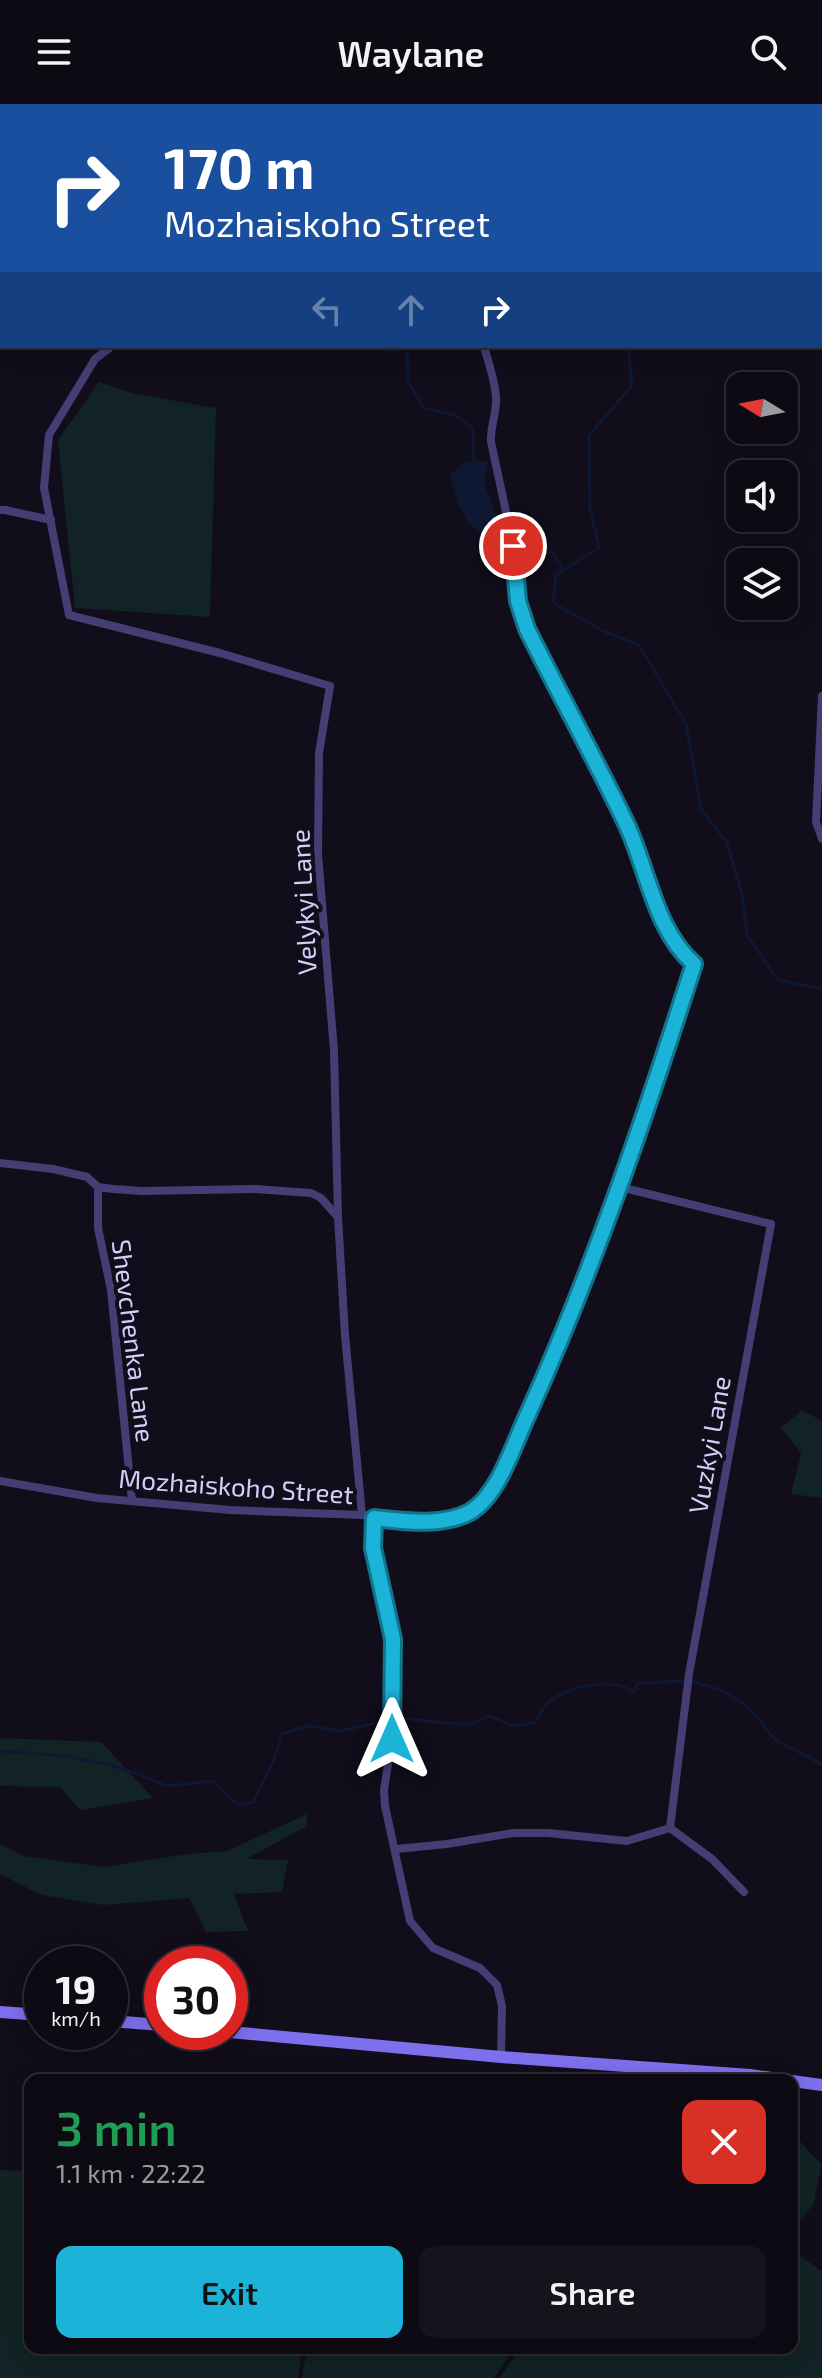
<!DOCTYPE html>
<meta charset="utf-8">
<style>
:root{--surface:#0d0a14;--page:#16131d;--text:#f1f3f6;--muted:#9a9aa0;--line:#2d2b34;--accent:#1bb3d7}
body{margin:0;font-family:"Exo 2",sans-serif;background:var(--page);color:var(--text);height:100vh;display:flex;flex-direction:column;font-size:30px;white-space:nowrap}
*{box-sizing:border-box;margin:0}
p{font-size:26px;color:var(--muted)}
.icon{flex:none;width:44px;height:44px;fill:none;stroke:currentColor;stroke-width:2;stroke-linecap:round;stroke-linejoin:round}
.map{position:relative;flex:1;overflow:hidden}
.drawer{position:absolute;left:24px;top:1970px;width:774px;height:280px;display:flex;flex-direction:column;background:var(--surface);border-radius:16px;box-shadow:0 4px 20px #0003,0 0 0 2px var(--line)}
.drawer>*{flex:none}
.top-card{position:absolute;left:0px;top:0px;width:822px;height:244px;box-shadow:0 4px 20px #0003,0 0 0 2px var(--line);background:#1a4fa0;color:#fff;overflow:hidden}
.needle{width:52px;rotate:280deg}
.fabs{position:absolute;left:726px;top:268px;display:grid;gap:16px}
.fabs a{display:grid;place-items:center;width:72px;height:72px;border-radius:16px;background:var(--surface);box-shadow:0 4px 20px #0003,0 0 0 2px var(--line);font-size:40px}
.speed{position:absolute;left:24px;top:1842px;display:flex;gap:16px;font-size:40px;font-weight:700;text-align:center}
.speed>*{display:grid;place-content:center;width:104px;height:104px;border-radius:50%;background:var(--surface);box-shadow:0 4px 20px #0003,0 0 0 2px var(--line);line-height:1}
.speed small{font-size:20px;font-weight:400}
.speed .limit{border:12px solid #d22;background:#fff;color:#111}
.pin{position:absolute;display:grid;place-items:center;width:68px;height:68px;color:#fff;margin:-34px;border:4px solid #fff;border-radius:50%;box-shadow:0 2px 8px #0007}
.me{position:absolute;width:88px;margin:-44px;rotate:0deg;stroke-linejoin:round;filter:drop-shadow(0 0 6px #0008)}
.turn{display:flex;align-items:center;gap:28px;height:168px;padding:0 32px;font-size:36px}
.turn .icon{width:104px;height:104px;stroke-width:2.5}
.turn b{display:block;font-size:56px;line-height:68px}
.lanes{display:flex;align-items:center;height:76px;padding:0 32px;background:#0003;justify-content:center;gap:40px;direction:ltr}
.lanes .off{opacity:.35}
.round{display:grid;place-items:center;flex:none;width:84px;height:84px;border-radius:16px;background:var(--page)}
.head{display:flex;align-items:center;justify-content:space-between;height:136px;padding:0 32px}
h1{font-size:48px;font-weight:600;line-height:60px;color:#1e9e55}
.action{display:flex;gap:16px;margin-top:auto;padding:16px 32px}
.action a{flex:1;height:92px;border-radius:16px;background:var(--accent);color:#111;font-size:32px;font-weight:600;line-height:92px;text-align:center}
.action a+a{background:var(--page);color:var(--text)}
header{display:flex;justify-content:space-between;align-items:center;height:104px;padding:0 32px;background:var(--surface);font-size:36px;font-weight:600}
.map>svg:first-child{display:block}
.green{fill:#112324}
.water{fill:#0e1833}
.lines{fill:none;stroke-linecap:round;stroke-linejoin:round}
.stream{stroke:#0e1833;stroke-width:3}
.street{stroke:#453e74;stroke-width:8}
.secondary{stroke:#7e6fed;stroke-width:12}
.route-casing{stroke:#12748c;stroke-width:20}
.route{stroke:#1bb3d7;stroke-width:14}
.labels{text-anchor:middle;stroke-width:8;stroke-linejoin:round;paint-order:stroke}
.street-label{font-size:26px;fill:#d6cdf9;stroke:#110d1a}
</style>
<header><svg class="icon" aria-label="menu" viewBox="0 0 24 24"><path d="M4 6h16M4 12h16M4 18h16"/></svg>Waylane<svg class="icon" aria-label="search" viewBox="0 0 24 24"><circle cx="10" cy="10" r="6"/><path d="M15 15l6 6"/></svg></header>
<div class="map">
<svg width="822" height="2274" viewBox="0 0 822 2274">
<rect width="100%" height="100%" fill="#110d1a"/>
<g class="green">
<polygon points="99,278 131,289 216,304 210,513 75,504 58,336"/>
<polygon points="802,1306 822,1317 822,1394 791,1390 801,1349 781,1324"/>
<polygon points="0,1634 101,1638 153,1694 80,1706 60,1683 0,1682"/>
<polygon points="307,1710 307,1722 246,1755 288,1756 282,1788 234,1790 248,1827 206,1828 189,1794 103,1801 41,1791 0,1770 0,1740 24,1752 104,1763 187,1750 227,1747"/>
<polygon points="792,2029 821,2060 814,2100 792,2124"/>
<polygon points="0,2066 30,2067 30,2133 28,2139 30,2141 30,2244 302,2244 298,2274 0,2274"/>
<polygon points="792,2147 822,2167 822,2274 499,2274 521,2244 792,2244"/>
<polygon points="307,2244 514,2244 494,2274 303,2274 303,2267"/>
</g>
<path class="water" d="M 488,357 L 485,382 L 507,438 L 508,442 L 504,447 C 467,426 460,411 450,371 L 464,358 Z"/>
<g class="lines">
<g class="stream">
<polyline points="267,0 267,2"/>
<polyline points="691,0 692,2"/>
<polyline points="367,242 394,247 403,242"/>
<polyline points="407,242 408,278 424,304 455,311 473,324 474,359"/>
<path d="M 518,435 C 544,437 551,444 563,466 L 556,471 L 553,499 L 603,527 L 639,541 L 686,620 L 701,705 L 727,739 L 742,789 L 747,831 L 778,876 L 822,885"/>
<polyline points="564,466 599,443 590,405 589,331 632,282 628,242"/>
<path d="M 691,1577 C 718,1584 738,1592 757,1613 C 764,1620 769,1631 777,1637 C 792,1646 808,1651 822,1661"/>
<path d="M 398,1614 L 468,1621 L 490,1612 L 514,1622 L 535,1619 C 539,1612 543,1603 549,1598 C 569,1581 612,1573 634,1588 L 638,1579 L 686,1577"/>
<polyline points="0,1647 64,1652 107,1660 138,1670 167,1682 213,1677 231,1696 241,1701 253,1698 274,1656 282,1630 308,1622 340,1627 389,1616"/>
</g>
<g class="street">
<polyline points="69,0 70,2"/>
<polyline points="425,0 427,2"/>
<polyline points="622,0 624,2"/>
<polyline points="448,2 449,0"/>
<polyline points="820,135 822,136"/>
<polyline points="112,242 95,255 49,331 44,384 69,511 220,549 330,582 319,649 318,750 334,947 338,1113 345,1231 362,1411"/>
<path d="M 484,242 C 488,258 495,276 496,293 C 497,309 490,323 491,338 L 511,431"/>
<polyline points="0,406 5,406 51,416"/>
<polyline points="822,592 816,718 822,735"/>
<polyline points="0,1059 53,1065 87,1073 98,1083 113,1085 142,1087 255,1085 311,1089 321,1094 337,1112"/>
<polyline points="98,1083 98,1124 111,1186 132,1397"/>
<path d="M 0,1377 L 97,1394 L 230,1406 L 362,1411 L 413,1417 L 447,1415 L 471,1407 L 494,1384 L 559,1242 L 620,1083 L 694,860 C 654,825 648,764 625,717 C 594,653 559,589 527,525 L 518,497 L 513,442"/>
<polyline points="374,1414 373,1444 393,1535 392,1635 384,1686 385,1702 410,1817 433,1844 480,1864 497,1881 502,1902 501,1953"/>
<polyline points="670,1724 712,1755 744,1788"/>
<polyline points="396,1745 447,1740 513,1729 548,1729 627,1737 670,1724 689,1570 771,1120 620,1083"/>
</g>
<g class="secondary">
<polyline points="0,1908 42,1911"/>
<polyline points="110,1917 162,1921"/>
<polyline points="230,1928 501,1953 750,1971 786,1976"/>
<polyline points="792,1977 822,1981"/>
</g>
</g>
<g class="lines">
<defs>
<path id="route" d="M 392,1635 L 393,1535 L 373,1444 L 374,1414 C 404,1417 442,1423 470,1408 C 499,1391 514,1339 528,1310 C 594,1164 645,1013 694,860 C 654,825 648,764 625,717 C 594,653 559,589 527,525 L 518,497 L 513,442"/>
</defs>
<use href="#route" class="route-casing"/>
<use href="#route" class="route"/>
</g>
<g class="labels">
<g class="street-label">
<text transform="translate(304 798) rotate(-93)" y="9">Velykyi Lane</text>
<text transform="translate(133 1237) rotate(83)" y="9">Shevchenka Lane</text>
<text transform="translate(710 1341) rotate(-80)" y="9">Vuzkyi Lane</text>
<text transform="translate(236 1383) rotate(4)" y="9">Mozhaiskoho Street</text>
</g>
</g>
</svg>
<div class="fabs">
<a><svg class="needle" viewBox="-14 -14 28 28"><path d="M0-13l5 13h-10z" fill="#e53935"/><path d="M0 13l5-13h-10z" fill="#9a9aa0"/></svg></a>
<a><svg class="icon" aria-label="sound" viewBox="0 0 24 24"><path d="M4 9h4l5-4v14l-5-4H4zM17 9q2 3 0 6"/></svg></a>
<a><svg class="icon" aria-label="layers" viewBox="0 0 24 24"><path d="M12 4l9 5-9 5-9-5zM3 14l9 5 9-5"/></svg></a>
</div>
<div class="speed"><div>19<small>km/h</small></div><div class="limit">30</div></div>
<div class="pin" style="left:513px;top:442px;background:#d93025"><svg class="icon" aria-label="arrive" viewBox="0 0 24 24"><path d="M6 21V4h12l-3 4 3 4H6"/></svg></div>
<svg class="me" style="left:392px;top:1635px" viewBox="-20 -20 40 40"><path d="M0-17L14 15 0 8-14 15z" fill="#1bb3d7" stroke="#fff" stroke-width="4"/></svg>
<div class="top-card">
<div class="turn"><svg class="icon" aria-label="right" viewBox="0 0 24 24"><path d="M7 20v-9h11M14 6l5 5-5 5"/></svg><div><b>170 m</b>Mozhaiskoho Street</div></div>
<div class="lanes"><svg class="icon off" aria-label="left" viewBox="0 0 24 24"><path d="M17 20v-9H6M10 6l-5 5 5 5"/></svg><svg class="icon off" aria-label="ahead" viewBox="0 0 24 24"><path d="M12 20V5M6 11l6-6 6 6"/></svg><svg class="icon" aria-label="right" viewBox="0 0 24 24"><path d="M7 20v-9h11M14 6l5 5-5 5"/></svg></div>
</div>
<section class="drawer">
<div class="head"><div><h1>3 min</h1><p>1.1 km · 22:22</p></div><a class="round" style="background:#d93025;color:#fff"><svg class="icon" aria-label="close" viewBox="0 0 24 24"><path d="M6 6l12 12M18 6L6 18"/></svg></a></div>
<div class="action"><a>Exit</a><a>Share</a></div>
</section>
</div>
